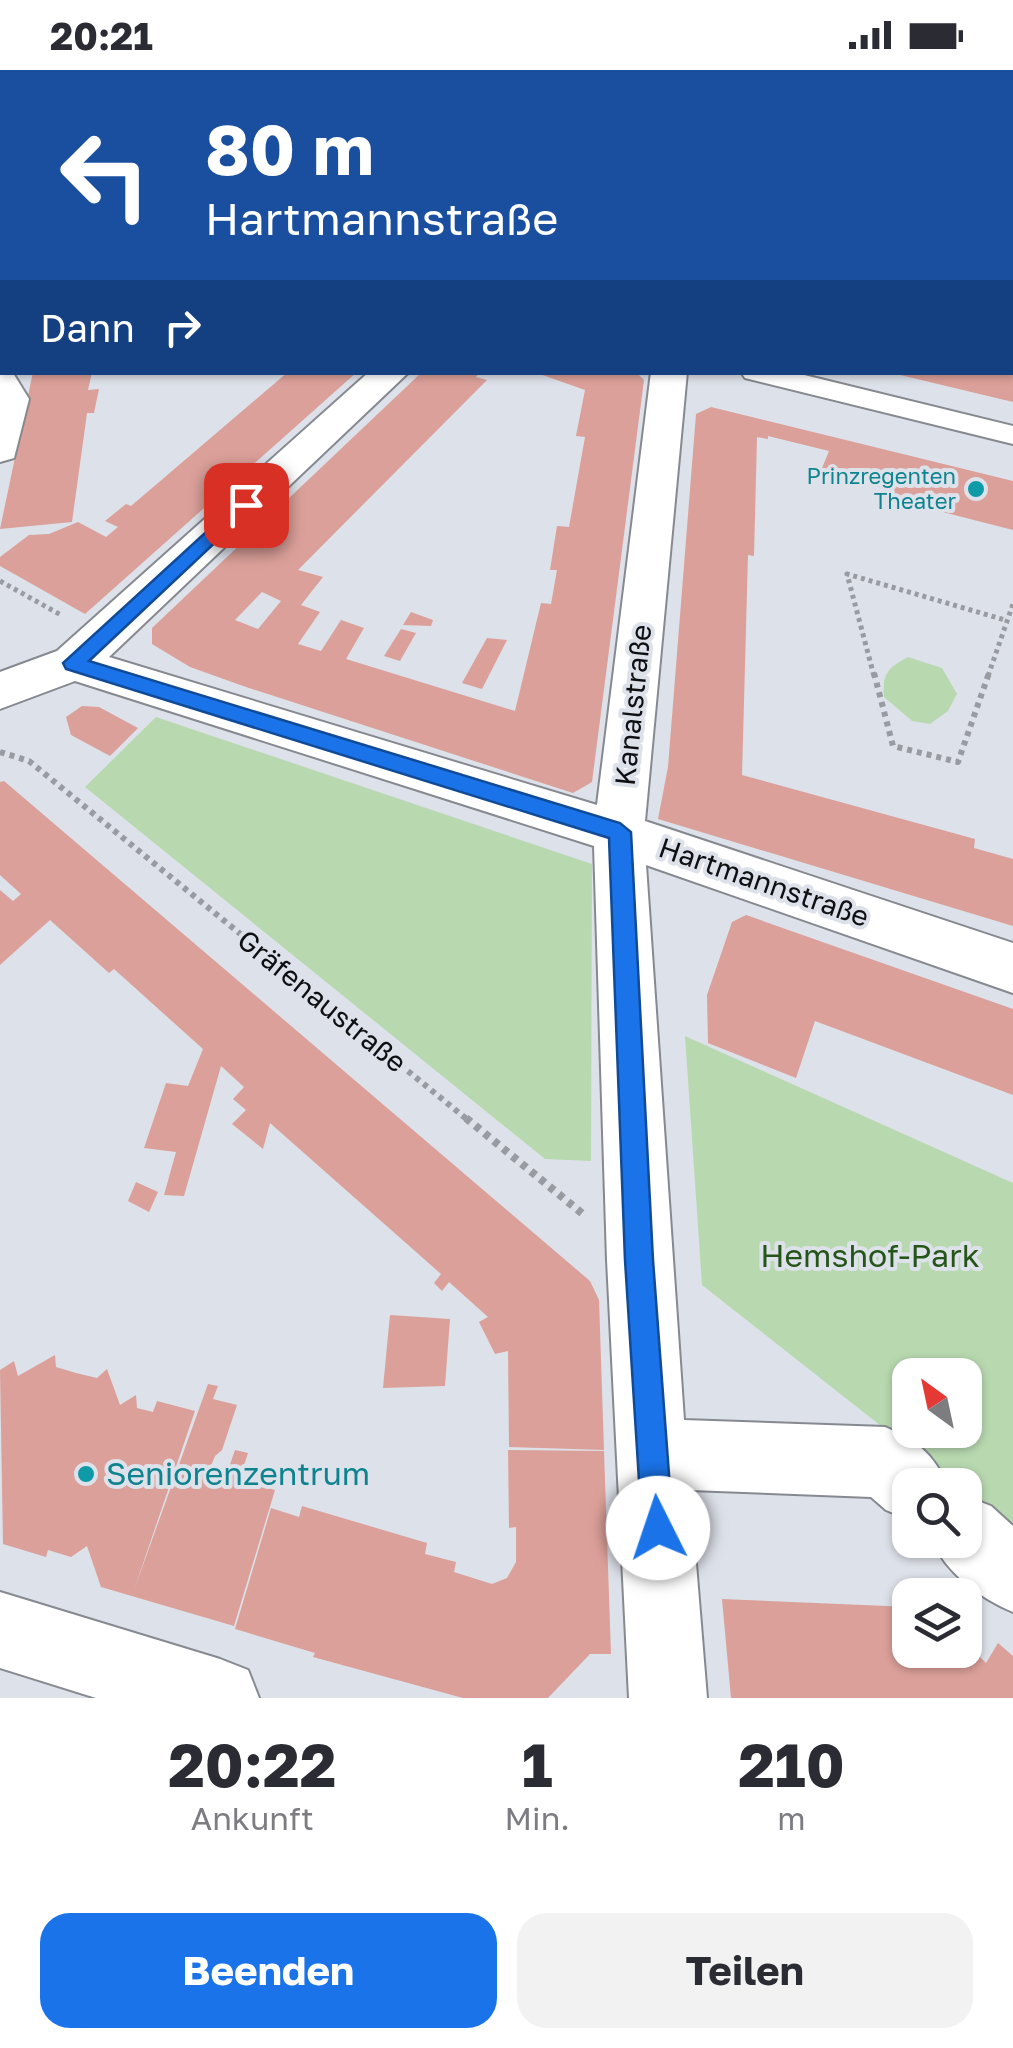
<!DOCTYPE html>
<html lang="de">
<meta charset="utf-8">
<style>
:root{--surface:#fff;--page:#f2f2f3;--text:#2b2b33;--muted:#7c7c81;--accent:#1a73e8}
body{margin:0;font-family:"Golos Text",sans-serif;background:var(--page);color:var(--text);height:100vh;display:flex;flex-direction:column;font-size:38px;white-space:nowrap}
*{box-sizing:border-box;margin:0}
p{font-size:32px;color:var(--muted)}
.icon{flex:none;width:55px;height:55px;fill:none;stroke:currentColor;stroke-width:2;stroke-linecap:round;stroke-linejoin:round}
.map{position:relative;height:1628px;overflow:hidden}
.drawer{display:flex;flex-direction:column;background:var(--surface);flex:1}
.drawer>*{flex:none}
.top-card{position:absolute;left:0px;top:0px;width:1015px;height:305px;box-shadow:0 2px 8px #0004;background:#1a4fa0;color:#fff;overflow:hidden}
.needle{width:65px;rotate:327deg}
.buttons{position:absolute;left:892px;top:1288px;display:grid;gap:20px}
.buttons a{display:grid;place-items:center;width:90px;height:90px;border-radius:20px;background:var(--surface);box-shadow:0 2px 8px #0004;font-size:50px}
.pin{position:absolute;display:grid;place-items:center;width:85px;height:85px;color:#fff;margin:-42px;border-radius:20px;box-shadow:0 5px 15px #0006}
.me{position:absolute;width:110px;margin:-55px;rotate:356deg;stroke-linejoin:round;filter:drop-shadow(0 0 8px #0008)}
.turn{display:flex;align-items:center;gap:35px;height:210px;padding:0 40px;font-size:45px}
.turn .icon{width:130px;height:130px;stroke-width:2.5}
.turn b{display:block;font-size:70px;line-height:85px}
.then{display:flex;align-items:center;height:95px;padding:0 40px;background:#0003;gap:20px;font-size:38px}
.eta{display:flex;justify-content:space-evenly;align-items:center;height:170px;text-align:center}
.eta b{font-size:60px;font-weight:700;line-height:70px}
.primary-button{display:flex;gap:20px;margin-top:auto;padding:20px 40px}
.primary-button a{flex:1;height:115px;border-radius:30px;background:var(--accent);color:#fff;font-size:40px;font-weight:700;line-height:115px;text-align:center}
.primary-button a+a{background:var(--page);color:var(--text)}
.status{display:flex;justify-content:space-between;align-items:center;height:70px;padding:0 50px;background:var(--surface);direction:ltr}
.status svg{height:28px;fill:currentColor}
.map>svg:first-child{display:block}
.green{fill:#b8d9b0;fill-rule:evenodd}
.building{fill:#dba099;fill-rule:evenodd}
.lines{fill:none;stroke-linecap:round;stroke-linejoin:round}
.pedestrian-casing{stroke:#868990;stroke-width:4}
.minor-casing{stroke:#868990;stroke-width:4}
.secondary-casing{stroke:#868990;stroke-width:4}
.primary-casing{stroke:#868990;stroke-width:4}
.path-far2{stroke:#989ba2;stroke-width:5;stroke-dasharray:4 4;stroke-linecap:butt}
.path-far1{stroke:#989ba2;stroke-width:6;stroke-dasharray:5 5;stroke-linecap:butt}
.path{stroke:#989ba2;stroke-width:8;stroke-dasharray:6 6;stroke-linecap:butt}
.pedestrian{fill:#fff;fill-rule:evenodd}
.minor{fill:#fff;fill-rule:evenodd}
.secondary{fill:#fff;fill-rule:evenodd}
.primary{fill:#fff;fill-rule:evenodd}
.tram{stroke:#303236;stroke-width:2.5}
.route{fill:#1a73e8;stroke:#114b97;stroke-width:2.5}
.culture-dot{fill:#0f9aa8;stroke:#dde1e9;stroke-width:4}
.labels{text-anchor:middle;stroke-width:8;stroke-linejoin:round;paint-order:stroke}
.far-culture-label{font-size:22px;fill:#0d838f;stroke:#dde1e9;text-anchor:end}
.street-label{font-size:28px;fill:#0e0f12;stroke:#dde1e9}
.near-park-label{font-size:32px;fill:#26551a;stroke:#dde1e9}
.near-culture-label{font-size:32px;fill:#0d838f;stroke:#dde1e9;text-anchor:start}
</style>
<div class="status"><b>20:21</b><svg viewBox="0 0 49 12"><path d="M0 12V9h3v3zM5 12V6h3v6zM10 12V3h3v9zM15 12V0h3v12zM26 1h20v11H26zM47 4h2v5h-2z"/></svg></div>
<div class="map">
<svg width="1013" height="1628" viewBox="0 0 1013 1628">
<rect width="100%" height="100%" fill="#dde1e9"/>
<g class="green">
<path d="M 908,587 L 942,598 L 957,624 L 948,641 L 930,654 L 912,651 L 884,627 C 882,603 888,598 908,587 Z"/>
<polygon points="156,647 592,794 591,1091 545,1089 85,717"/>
<path d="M 685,966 L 1013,1113 L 1013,1464 L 965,1423 L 965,1415 L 956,1415 L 702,1215 ZM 910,1305 L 965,1305 L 965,1360 L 910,1360 Z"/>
</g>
<g class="building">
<polygon points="33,302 92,302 88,320 99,319 94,343 87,343 72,452 0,459"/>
<polygon points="288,302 357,302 85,544 0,496 0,487 29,465 49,464 78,452 106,467 118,457 105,451 126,434 131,436"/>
<path d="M 422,302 L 480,302 L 476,307 L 487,310 L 298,500 L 323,507 L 301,535 L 320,542 L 298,574 L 321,581 L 341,550 L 364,558 L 346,589 L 515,641 L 541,533 L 551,534 L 557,500 L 550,500 L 557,456 L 569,457 L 585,367 L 576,366 L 585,320 L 534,302 L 636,302 L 644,310 L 592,712 L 573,723 L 246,617 L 190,597 L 152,574 L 152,558 ZM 262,522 L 281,531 L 258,559 L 235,550 Z"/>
<polygon points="896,302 1013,302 1013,332 896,304"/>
<polygon points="711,337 1013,411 1013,460 884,427 886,419 820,403 829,381 768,366 768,369 757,367 754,486 748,485 742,705 975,769 974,778 1013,789 1013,856 658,749 668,697 696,344"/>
<polygon points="411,542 433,550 431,556 403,555"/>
<polygon points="401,559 416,563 400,591 384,586"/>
<polygon points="487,568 507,570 482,619 462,613"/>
<polygon points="82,636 99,637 138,658 110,686 71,665 66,647"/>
<polygon points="4,711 590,1211 599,1230 604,1380 509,1377 508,1281 495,1284 479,1252 488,1247 449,1212 442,1221 434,1213 441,1204 270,1053 263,1079 232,1054 246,1040 233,1029 244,1017 221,996 184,1126 164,1125 176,1082 144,1078 166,1013 188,1016 203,979 114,899 109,903 50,850 0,895 0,820 13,831 21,824 0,805 0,712"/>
<polygon points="746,845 1013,939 1013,1025 815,951 796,1008 708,973 707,925 732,852"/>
<polygon points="136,1112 158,1122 149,1142 128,1131"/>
<polygon points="390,1245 450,1249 445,1316 383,1318"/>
<polygon points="55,1285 56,1297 76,1303 97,1308 107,1299 120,1335 136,1325 137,1338 153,1342 157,1331 195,1341 134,1520 208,1314 218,1316 213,1329 237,1335 222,1380 215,1386 209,1401 226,1406 235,1380 248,1383 239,1410 275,1420 234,1556 101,1517 87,1476 71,1487 48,1480 46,1487 3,1474 0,1300 14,1291 18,1306"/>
<polygon points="508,1380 604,1381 611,1584 590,1584 548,1628 463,1628 313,1587 315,1583 235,1559 271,1438 299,1447 302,1436 427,1473 425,1484 456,1492 454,1502 492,1514 507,1508 516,1492 516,1457 509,1458"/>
<polygon points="722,1529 910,1537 910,1580 965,1580 965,1572 986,1593 998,1573 1013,1586 1013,1628 731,1628"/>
</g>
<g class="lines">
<defs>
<g id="pedestrian">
<polygon points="0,81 2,82 2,96 0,95"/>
<polygon points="741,302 792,302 1013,356 1013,374 745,308"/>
</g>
<g id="minor">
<rect x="1012" y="69" width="1" height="18"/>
<polygon points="0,300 13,303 29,329 14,388 0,392"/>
<path d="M 369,302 L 409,302 L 109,587 L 597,735 L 651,302 L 687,302 L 645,751 L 1013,873 L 1013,923 L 646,795 L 684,1350 L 885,1357 C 916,1370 934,1384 947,1415 L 910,1415 L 910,1450 L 886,1440 L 871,1427 L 690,1420 L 707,1628 L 629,1628 L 607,1190 L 594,776 L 75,611 L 0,639 L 0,602 L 57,581 Z"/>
<path d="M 965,1426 L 991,1436 L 1013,1456 L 1013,1542 C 980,1528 946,1503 932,1470 L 965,1470 Z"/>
<polygon points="0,1522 220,1589 248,1600 259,1628 96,1628 0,1598"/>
</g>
<polygon id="secondary" points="167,0 229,0 230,2 168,2"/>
<g id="primary">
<polygon points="458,0 536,0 537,2 459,2"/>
<rect x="1012" y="42" width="1" height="19"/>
</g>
</defs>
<use href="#pedestrian" class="pedestrian-casing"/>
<use href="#minor" class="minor-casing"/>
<use href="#secondary" class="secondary-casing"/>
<use href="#primary" class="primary-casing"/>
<g class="path-far2">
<polyline points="0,511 61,545"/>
<polyline points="874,606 847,504 1005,550"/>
<polyline points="988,606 1013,534"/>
</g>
<g class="path-far1">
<polyline points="874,603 893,676 958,692 989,603"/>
<polyline points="0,682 29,691 469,1051"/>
</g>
<polyline class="path" points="466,1048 584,1145"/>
<use href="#pedestrian" class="pedestrian"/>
<use href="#minor" class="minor"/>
<use href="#secondary" class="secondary"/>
<use href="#primary" class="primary"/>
<g class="tram">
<polyline points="695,0 724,2"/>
<polyline points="848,0 886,2"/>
</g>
</g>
<polygon class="route" points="240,431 255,435 89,591 620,753 631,762 653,1190 673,1458 669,1470 658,1474 647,1470 642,1458 625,1190 609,768 66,599 63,593"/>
<g class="culture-dot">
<circle cx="976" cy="419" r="10"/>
<circle cx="86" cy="1404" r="10"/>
</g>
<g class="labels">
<g class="far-culture-label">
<text x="956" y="414">Prinzregenten<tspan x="956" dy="25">Theater</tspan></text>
</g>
<g class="street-label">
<text transform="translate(633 635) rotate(-84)" y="10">Kanalstraße</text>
<text transform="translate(764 812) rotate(19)" y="10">Hartmannstraße</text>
<text transform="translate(322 931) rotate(39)" y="10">Gräfenaustraße</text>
</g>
<g class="near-park-label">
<text x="870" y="1197">Hemshof-Park</text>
</g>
<g class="near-culture-label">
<text x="106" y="1415">Seniorenzentrum</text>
</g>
</g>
</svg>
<div class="buttons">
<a><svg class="needle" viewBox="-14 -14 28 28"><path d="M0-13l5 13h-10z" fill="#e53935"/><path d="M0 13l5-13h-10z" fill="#7c7c81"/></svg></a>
<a><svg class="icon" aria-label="search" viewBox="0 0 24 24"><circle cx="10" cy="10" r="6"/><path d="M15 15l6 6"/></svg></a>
<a><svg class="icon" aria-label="layers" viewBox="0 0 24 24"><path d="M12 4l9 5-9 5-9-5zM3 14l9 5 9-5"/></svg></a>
</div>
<div class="pin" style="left:246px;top:435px;background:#d93025"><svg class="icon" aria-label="arrive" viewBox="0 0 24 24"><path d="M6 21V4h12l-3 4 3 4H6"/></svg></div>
<svg class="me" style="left:658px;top:1458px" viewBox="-20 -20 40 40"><circle r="19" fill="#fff"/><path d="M0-13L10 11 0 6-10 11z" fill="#1a73e8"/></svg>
<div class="top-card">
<div class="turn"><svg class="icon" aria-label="left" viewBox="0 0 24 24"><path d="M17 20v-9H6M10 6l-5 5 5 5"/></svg><div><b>80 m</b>Hartmannstraße</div></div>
<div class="then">Dann<svg class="icon" aria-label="right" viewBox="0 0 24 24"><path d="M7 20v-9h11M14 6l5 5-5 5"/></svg></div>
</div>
</div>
<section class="drawer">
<div class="eta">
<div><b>20:22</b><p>Ankunft</p></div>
<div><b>1</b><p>Min.</p></div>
<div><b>210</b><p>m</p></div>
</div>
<div class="primary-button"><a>Beenden</a><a>Teilen</a></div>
</section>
